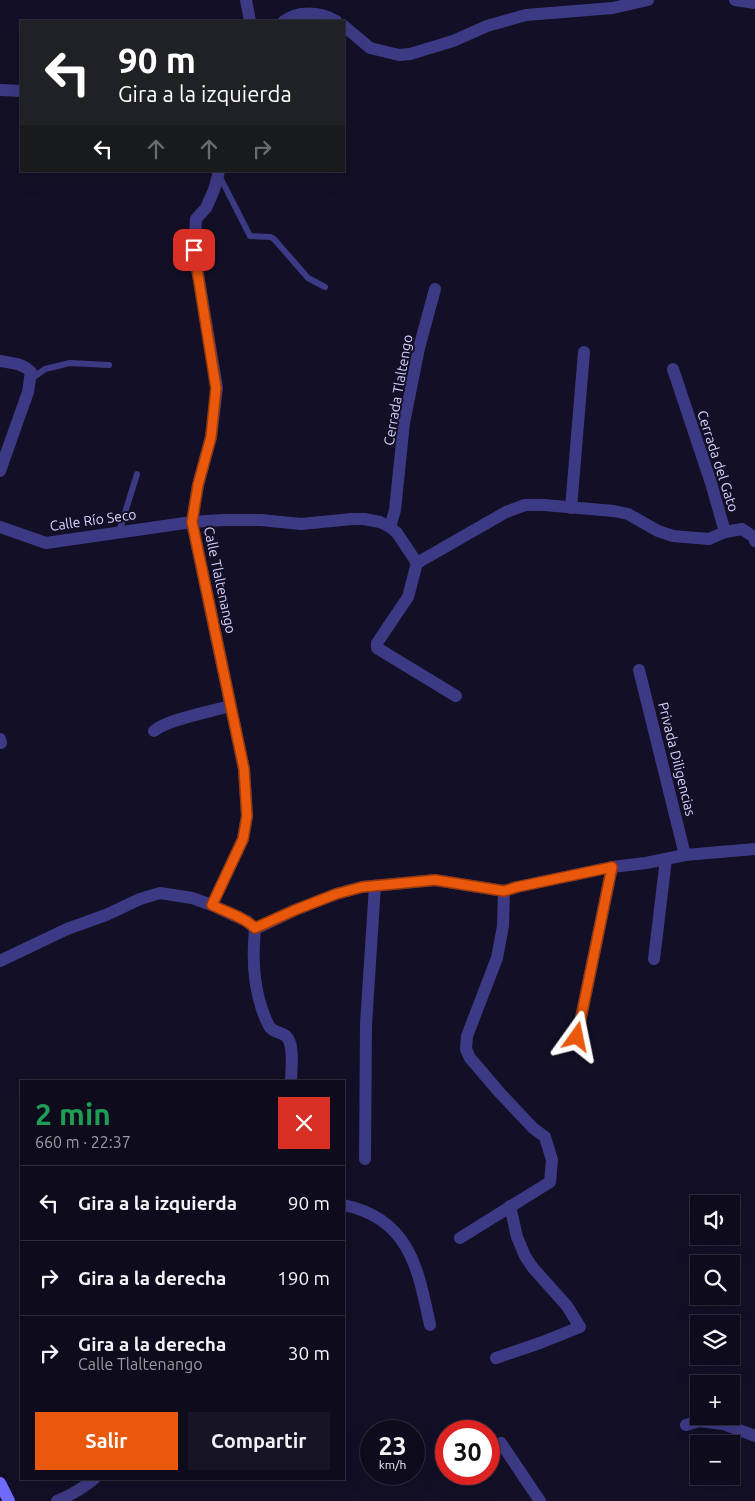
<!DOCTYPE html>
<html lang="es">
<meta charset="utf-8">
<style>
:root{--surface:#0e0b1c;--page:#171425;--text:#f1f3f6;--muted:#9b9ba3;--line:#2e2b3b;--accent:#ea580c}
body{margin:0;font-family:Ubuntu,sans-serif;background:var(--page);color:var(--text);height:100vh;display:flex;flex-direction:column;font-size:19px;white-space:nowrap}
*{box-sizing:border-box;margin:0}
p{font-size:16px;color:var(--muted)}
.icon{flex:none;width:28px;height:28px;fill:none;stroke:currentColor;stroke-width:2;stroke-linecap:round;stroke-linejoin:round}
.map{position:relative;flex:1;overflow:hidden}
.details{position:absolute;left:20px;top:1080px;width:325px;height:400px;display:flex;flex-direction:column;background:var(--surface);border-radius:0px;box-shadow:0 5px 20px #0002,0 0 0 1px var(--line)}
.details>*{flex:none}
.banner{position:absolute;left:20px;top:20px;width:325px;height:152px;border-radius:0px;box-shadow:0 5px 20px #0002,0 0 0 1px var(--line);background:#202124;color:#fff;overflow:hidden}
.fabs{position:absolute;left:690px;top:1195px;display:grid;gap:10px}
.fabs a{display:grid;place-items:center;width:50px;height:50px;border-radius:0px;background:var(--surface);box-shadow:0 5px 20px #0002,0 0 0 1px var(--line);font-size:25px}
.speed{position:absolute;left:360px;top:1420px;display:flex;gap:10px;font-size:25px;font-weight:700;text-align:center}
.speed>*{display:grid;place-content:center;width:65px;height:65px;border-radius:50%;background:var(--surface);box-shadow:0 5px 20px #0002,0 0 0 1px var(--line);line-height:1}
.speed small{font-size:12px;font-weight:400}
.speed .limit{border:8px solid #d22;background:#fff;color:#111}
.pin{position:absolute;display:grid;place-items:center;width:42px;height:42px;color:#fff;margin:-21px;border-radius:10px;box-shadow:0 2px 8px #0006}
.me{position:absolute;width:55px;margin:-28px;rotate:12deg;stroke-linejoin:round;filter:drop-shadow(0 0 4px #0008)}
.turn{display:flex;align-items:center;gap:18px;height:105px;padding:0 15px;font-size:22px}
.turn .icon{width:65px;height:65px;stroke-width:2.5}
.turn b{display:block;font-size:35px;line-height:42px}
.lanes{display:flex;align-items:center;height:48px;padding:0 15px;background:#0003;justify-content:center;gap:25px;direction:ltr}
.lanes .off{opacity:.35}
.round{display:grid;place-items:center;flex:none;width:52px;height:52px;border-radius:0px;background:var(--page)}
.head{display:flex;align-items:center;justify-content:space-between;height:85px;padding:0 15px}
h1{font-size:30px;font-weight:600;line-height:38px;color:#1e9e55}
.cta{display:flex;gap:10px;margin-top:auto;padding:10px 15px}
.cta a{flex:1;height:58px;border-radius:0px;background:var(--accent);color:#fff;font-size:20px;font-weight:600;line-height:58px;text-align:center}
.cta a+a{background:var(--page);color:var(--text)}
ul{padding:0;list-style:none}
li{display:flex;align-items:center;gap:15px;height:75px;padding:0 15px;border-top:1px solid var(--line)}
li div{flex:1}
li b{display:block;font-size:19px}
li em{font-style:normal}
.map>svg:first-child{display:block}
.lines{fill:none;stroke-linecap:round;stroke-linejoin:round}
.service{stroke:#3d3a85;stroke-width:6}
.minor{stroke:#3d3a85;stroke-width:12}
.secondary{stroke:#6f6bff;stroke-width:12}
.route-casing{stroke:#983908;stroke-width:12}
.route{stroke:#ea580c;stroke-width:9}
.labels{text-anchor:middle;stroke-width:4;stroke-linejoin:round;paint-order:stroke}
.street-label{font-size:14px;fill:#d9d4ff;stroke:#130f26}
</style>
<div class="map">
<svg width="755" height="1501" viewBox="0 0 755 1501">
<rect width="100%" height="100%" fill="#130f26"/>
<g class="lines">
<g class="service">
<polyline points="219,175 250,236 271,237 274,239 308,278 325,287"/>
<polyline points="31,379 45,369 70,363 109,365"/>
<polyline points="119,532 137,474"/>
</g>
<g class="minor">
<polyline points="246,0 250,21"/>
<polyline points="735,0 755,3"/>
<path d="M 284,21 C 299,10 321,12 336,21"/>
<polyline points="344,26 370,48 399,55 410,54 453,41 487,26 526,15 613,8 648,0"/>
<polyline points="0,90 21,91"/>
<path d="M 0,361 C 12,363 22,363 31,372 L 28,392 L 0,471"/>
<polyline points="673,369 711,483 725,532 742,529 754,537 755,541"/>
<polyline points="571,508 584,352"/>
<polyline points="0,527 46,543 192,522 223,520 261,520 301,524 352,519 364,519 380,522 390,527 397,533 417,563 506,512 525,505 544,505 614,511 628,514 658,531 673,536 709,539 725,532"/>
<polyline points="390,527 395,510 404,423 419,348 435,289"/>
<polyline points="417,563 408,597 377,643 377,648 456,696"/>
<polyline points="639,670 685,855"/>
<path d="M 154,731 C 165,720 213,711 230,706"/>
<polyline points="0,739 1,743"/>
<polyline points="212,905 243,839 247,816 244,769 192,522 198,485 211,437 217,388 194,250 196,219 206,208 214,190 219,171"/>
<polyline points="255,929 295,910 336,894 362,887 435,880 504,891 517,887 612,867 646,863 685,855 755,849"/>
<path d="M 255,929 C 252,959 254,995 268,1024 C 272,1033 279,1031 286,1036 C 295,1044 291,1070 291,1081"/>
<polyline points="654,959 666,859"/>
<polyline points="0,961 67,929 106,915 140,899 160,893 192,898 212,905 235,916 247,921 255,929"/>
<polyline points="577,1037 612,867"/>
<polyline points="365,1159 366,1024 375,886"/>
<path d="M 344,1205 C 410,1219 418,1269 430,1325"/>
<polyline points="460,1238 550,1182 552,1160 545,1137 533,1128 500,1093 470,1058 466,1049 467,1036 497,958 503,926 504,891"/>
<polyline points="496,1358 540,1343 580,1327 567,1306 533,1268 525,1256 517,1237 510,1206"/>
<polyline points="686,1425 699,1421 723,1424 755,1436"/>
<polyline points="501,1443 540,1501"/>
<path d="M 57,1501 C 71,1495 82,1489 94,1479"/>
</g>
<polyline class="secondary" points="0,1483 9,1501"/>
</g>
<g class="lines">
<defs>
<path id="route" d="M 194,250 L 216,388 L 211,437 L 198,485 L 192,522 L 244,769 L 247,816 L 243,839 L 212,905 C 226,912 244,917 255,928 L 295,910 L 336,894 L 362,887 L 435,880 L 504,891 L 517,887 L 612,867 L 577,1037"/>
</defs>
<use href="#route" class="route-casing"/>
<use href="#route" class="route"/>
</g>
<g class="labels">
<g class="street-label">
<text transform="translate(398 390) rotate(-80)" y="5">Cerrada Tlaltengo</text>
<text transform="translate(718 461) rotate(72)" y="5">Cerrada del Gato</text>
<text transform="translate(93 520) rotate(-8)" y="5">Calle Río Seco</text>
<text transform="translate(220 580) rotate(78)" y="5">Calle Tlaltenango</text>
<text transform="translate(677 759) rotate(76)" y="5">Privada Diligencias</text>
</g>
</g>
</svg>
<div class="fabs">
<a><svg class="icon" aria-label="sound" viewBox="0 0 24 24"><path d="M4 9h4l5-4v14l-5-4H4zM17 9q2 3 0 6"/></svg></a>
<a><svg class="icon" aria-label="search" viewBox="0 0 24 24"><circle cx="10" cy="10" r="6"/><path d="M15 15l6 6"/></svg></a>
<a><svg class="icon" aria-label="layers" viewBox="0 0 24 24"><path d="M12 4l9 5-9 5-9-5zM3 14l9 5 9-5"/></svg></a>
<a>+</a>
<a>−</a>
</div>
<div class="speed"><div>23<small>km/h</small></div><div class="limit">30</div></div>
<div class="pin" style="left:194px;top:250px;background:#d93025"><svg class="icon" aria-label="arrive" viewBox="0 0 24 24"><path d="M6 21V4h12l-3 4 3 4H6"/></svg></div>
<svg class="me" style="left:577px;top:1037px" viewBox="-20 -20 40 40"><path d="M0-17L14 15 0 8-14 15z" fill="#ea580c" stroke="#fff" stroke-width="4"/></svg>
<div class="banner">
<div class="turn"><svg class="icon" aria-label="left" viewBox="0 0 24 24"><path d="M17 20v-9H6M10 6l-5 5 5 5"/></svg><div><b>90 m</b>Gira a la izquierda</div></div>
<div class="lanes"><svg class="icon" aria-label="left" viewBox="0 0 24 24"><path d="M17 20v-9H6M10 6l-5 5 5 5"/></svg><svg class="icon off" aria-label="ahead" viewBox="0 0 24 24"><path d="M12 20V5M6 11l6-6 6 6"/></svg><svg class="icon off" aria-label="ahead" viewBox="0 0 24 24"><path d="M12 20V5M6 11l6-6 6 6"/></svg><svg class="icon off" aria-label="right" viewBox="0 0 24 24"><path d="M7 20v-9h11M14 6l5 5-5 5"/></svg></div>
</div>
<section class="details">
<div class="head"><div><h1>2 min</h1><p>660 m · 22:37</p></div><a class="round" style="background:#d93025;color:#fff"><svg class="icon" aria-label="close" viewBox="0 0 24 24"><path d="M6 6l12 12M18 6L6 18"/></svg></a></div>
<ul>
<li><svg class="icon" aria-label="left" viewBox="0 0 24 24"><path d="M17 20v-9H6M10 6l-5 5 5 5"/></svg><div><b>Gira a la izquierda</b></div><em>90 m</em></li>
<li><svg class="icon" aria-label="right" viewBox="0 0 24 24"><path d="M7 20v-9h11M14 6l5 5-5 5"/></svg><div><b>Gira a la derecha</b></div><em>190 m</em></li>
<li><svg class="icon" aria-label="right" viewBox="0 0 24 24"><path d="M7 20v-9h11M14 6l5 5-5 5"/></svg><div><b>Gira a la derecha</b><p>Calle Tlaltenango</p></div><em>30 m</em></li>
</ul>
<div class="cta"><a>Salir</a><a>Compartir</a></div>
</section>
</div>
